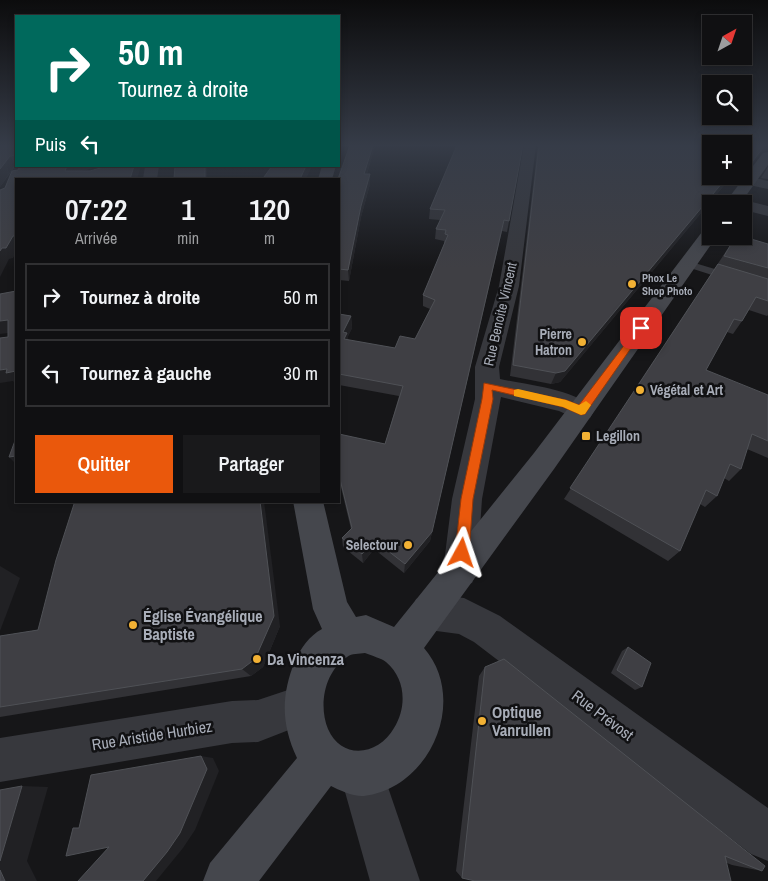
<!DOCTYPE html>
<html lang="fr">
<meta charset="utf-8">
<style>
:root{--surface:#101012;--page:#19191b;--text:#f1f3f6;--muted:#9c9d9f;--line:#303032;--accent:#ea580c}
body{margin:0;font-family:"Archivo Narrow",sans-serif;background:var(--page);color:var(--text);height:100vh;display:flex;flex-direction:column;font-size:19px;white-space:nowrap}
*{box-sizing:border-box;margin:0}
p{font-size:16px;color:var(--muted)}
.icon{flex:none;width:28px;height:28px;fill:none;stroke:currentColor;stroke-width:2;stroke-linecap:round;stroke-linejoin:round}
.map{position:relative;flex:1;overflow:hidden}
.sheet{position:absolute;left:15px;top:178px;width:325px;height:325px;display:flex;flex-direction:column;background:var(--surface);border-radius:0px;box-shadow:0 2px 8px #0003,0 0 0 1px var(--line)}
.sheet>*{flex:none}
.guide{position:absolute;left:15px;top:15px;width:325px;height:152px;border-radius:0px;box-shadow:0 2px 8px #0003,0 0 0 1px var(--line);background:#00695c;color:#fff;overflow:hidden}
.needle{width:32px;rotate:40deg}
.fabs{position:absolute;left:702px;top:15px;display:grid;gap:10px}
.fabs a{display:grid;place-items:center;width:50px;height:50px;border-radius:0px;background:var(--surface);box-shadow:0 2px 8px #0003,0 0 0 1px var(--line);font-size:25px}
.pin{position:absolute;display:grid;place-items:center;width:42px;height:42px;color:#fff;margin:-21px;border-radius:10px;box-shadow:0 2px 8px #0006}
.me{position:absolute;width:55px;margin:-28px;rotate:5deg;stroke-linejoin:round;filter:drop-shadow(0 0 4px #0008)}
.turn{display:flex;align-items:center;gap:18px;height:105px;padding:0 20px;font-size:22px}
.turn .icon{width:65px;height:65px;stroke-width:2.5}
.turn b{display:block;font-size:35px;line-height:42px}
.then{display:flex;align-items:center;height:48px;padding:0 20px;background:#0003;gap:10px;font-size:19px}
.eta{display:flex;justify-content:space-evenly;align-items:center;height:85px;text-align:center}
.eta b{font-size:30px;font-weight:600;line-height:35px}
.cta{display:flex;gap:10px;margin-top:auto;padding:10px 20px}
.cta a{flex:1;height:58px;border-radius:0px;background:var(--accent);color:#fff;font-size:20px;font-weight:600;line-height:58px;text-align:center}
.cta a+a{background:var(--page);color:var(--text)}
ul{padding:0;list-style:none}
li{display:flex;align-items:center;gap:15px;height:68px;margin:0 10px 8px;padding:0 10px;border:2px solid var(--line);border-radius:0px}
li div{flex:1}
li b{display:block;font-size:19px}
li em{font-style:normal}
.map>svg:first-child{display:block}
.lines{fill:none;stroke-linecap:round;stroke-linejoin:round}
.lane{fill:#37383d;fill-rule:evenodd}
.street{fill:#37383d;fill-rule:evenodd}
.secondary{fill:#45474d;fill-rule:evenodd}
.wall{fill:#323236}
.shaded-wall{fill:#212124}
.building{fill:#3f3f44;stroke:#4f5156}
.route{fill:#ea580c;stroke:#983908}
.slow{fill:#f59e0b}
.poi-dot{fill:#f2b134;stroke:#111113;stroke-width:2}
.labels{text-anchor:middle;stroke-width:5;stroke-linejoin:round;paint-order:stroke}
.far-poi-label{font-size:11px;font-weight:bold;fill:#a8adb8;stroke:#111113;text-anchor:start}
.street-label{font-size:14px;fill:#a8adb8;stroke:#111113}
.poi-label{font-size:14px;font-weight:bold;fill:#a8adb8;stroke:#111113;text-anchor:end}
.near-poi-label{font-size:16px;font-weight:bold;fill:#a8adb8;stroke:#111113;text-anchor:start}
.near-street-label{font-size:16px;fill:#a8adb8;stroke:#111113}
</style>
<div class="map">
<svg width="768" height="881" viewBox="0 0 768 881">
<rect width="100%" height="100%" fill="#161618"/>
<g class="lines">
<polygon class="lane" points="688,261 768,285 768,293 684,266 683,264"/>
<g class="street">
<path d="M 524,145 L 536,145 L 519,286 L 499,367 L 500,379 C 523,384 582,390 594,411 L 590,418 L 581,421 L 559,411 L 501,397 L 482,499 L 477,571 L 472,583 L 460,587 L 448,583 L 443,571 L 452,499 L 475,399 L 475,367 L 499,286 Z"/>
<polygon points="145,166 159,166 157,179 143,179"/>
<polygon points="750,177 768,181 768,189 745,184 743,181"/>
<polygon points="744,200 768,206 768,216 744,210 744,204 737,204"/>
<polygon points="429,594 464,598 500,616 768,808 768,861 751,854 474,642 459,634 429,630 416,625 411,612 416,599"/>
<polygon points="303,685 317,691 323,705 317,719 258,742 232,743 0,782 0,738 232,701 258,700"/>
<polygon points="362,752 378,758 420,881 370,881 340,774 346,758"/>
</g>
<g class="secondary">
<polygon points="768,152 768,165 740,204 724,204 763,153"/>
<polygon points="322,166 336,166 332,179 318,179"/>
<path d="M 711,227 L 711,236 L 717,236 L 554,469 L 424,648 C 469,700 430,788 364,796 C 354,797 339,790 331,786 L 259,881 L 203,881 L 210,863 L 297,758 C 281,724 281,695 295,661 C 301,648 309,636 322,629 L 313,609 L 293,501 L 323,501 L 347,602 L 356,617 L 366,615 L 394,627 L 534,453 L 705,228 ZM 365,653 C 372,656 381,658 386,662 C 406,679 407,707 394,728 C 379,755 342,761 328,729 C 318,705 325,671 347,657 C 352,653 359,654 365,653 Z"/>
</g>
</g>
<g class="wall">
<polygon points="0,145 16,145 16,165 0,187"/>
<polygon points="350,145 375,145 367,174 370,184 361,217 349,281 339,280 339,179"/>
<polygon points="457,145 509,221 507,232 502,231 430,541 404,573 374,549 363,563 343,547 342,538 351,529 339,479 339,434 385,444 399,396 339,385 339,314 351,316 352,328 348,336 348,340 395,348 415,339 430,309 423,306 423,295 444,244 444,241 435,239 436,229 440,220 429,219 430,209"/>
<polygon points="538,145 711,145 711,176 743,176 737,184 726,183 560,382 551,384 510,376"/>
<polygon points="768,167 768,179 761,178"/>
<polygon points="736,236 768,244 768,315 767,316 749,310 742,321 733,334 727,332 706,370 768,418 768,458 747,449 741,469 729,481 724,478 717,496 705,507 700,504 680,551 668,561 564,499"/>
<polygon points="280,626 263,667 251,676 0,717 0,636 38,630"/>
<polygon points="628,647 642,687 635,690 611,673 622,651"/>
<polygon points="485,667 762,871 732,865 727,863 462,878 456,871 479,676"/>
</g>
<g class="shaded-wall">
<polygon points="373,145 375,145 364,184 364,174"/>
<polygon points="765,145 768,145 768,150 762,152 744,175 744,173"/>
<polygon points="10,156 15,165 0,187 0,169"/>
<polygon points="67,166 100,166 72,174 65,171"/>
<polygon points="134,166 141,166 137,179 130,179"/>
<rect x="205" y="166" width="2" height="13"/>
<polygon points="306,166 312,166 306,179 300,179"/>
<polygon points="370,174 370,184 361,217 349,281 348,270 361,206"/>
<polygon points="728,176 729,176 726,183 560,382 551,384 556,373"/>
<polygon points="504,220 430,541 404,573 405,564"/>
<polygon points="13,236 16,236 16,253 13,258 9,259 0,277 0,251 2,248"/>
<polygon points="351,316 352,328 348,336 348,344 345,350 343,332"/>
<polygon points="8,320 16,332 0,334 0,321"/>
<polygon points="7,369 16,371 16,384 13,381 0,383 0,370"/>
<polygon points="16,456 16,464 9,457"/>
<polygon points="260,501 264,501 280,626 263,667 251,676 242,669"/>
<polygon points="374,540 374,549 363,563 362,554"/>
<polygon points="0,566 20,578 0,631"/>
<polygon points="201,756 213,758 219,771 195,830 183,848 156,881 143,881"/>
<polygon points="22,786 48,787 27,861 37,881 5,881 0,870 0,861"/>
</g>
<g class="building">
<polygon points="0,145 16,145 16,155 10,156 0,169"/>
<polygon points="350,145 373,145 364,174 370,174 361,206 348,270 339,269 339,179 338,179"/>
<polygon points="457,145 523,145 509,221 504,220 432,532 405,564 374,540 362,554 342,538 352,528 339,475 339,434 385,444 403,386 339,374 339,314 351,316 343,332 347,333 344,339 395,348 400,336 415,339 435,300 423,295 448,235 445,234 446,230 436,229 445,210 430,209"/>
<polygon points="539,145 711,145 711,176 728,176 565,371 556,373 513,365"/>
<polygon points="744,145 765,145 744,173"/>
<polygon points="20,166 67,166 65,171 90,171 107,166 134,166 130,179 16,179 16,236 13,236 6,248 2,248 0,251 0,190 5,188 12,171 18,170"/>
<polygon points="175,166 205,166 205,179 174,179"/>
<polygon points="272,166 306,166 300,179 268,179 268,178 264,177"/>
<polygon points="736,236 741,236 768,244 768,268 724,256"/>
<polygon points="718,264 768,279 768,301 756,297 742,321 734,319 706,370 768,395 768,441 752,434 741,469 730,464 717,496 706,490 680,551 570,488"/>
<polygon points="16,291 16,371 6,373 7,369 0,370 0,338 8,337 8,320 0,321 0,294"/>
<polygon points="16,438 16,456 9,457"/>
<polygon points="75,501 260,501 274,616 255,659 242,669 0,707 0,636 38,630 56,560"/>
<polygon points="628,647 651,663 642,687 617,670"/>
<polygon points="504,659 765,866 762,871 725,856 731,881 475,881 462,878 485,667"/>
<polygon points="201,756 207,769 180,833 167,852 143,881 78,881 109,847 66,856 73,828 79,828 91,775"/>
<polygon points="22,786 0,861 0,790"/>
<polygon points="0,870 5,881 0,881"/>
</g>
<linearGradient id="sky" x2="0" y2="1"><stop stop-color="#0c0c0d"/><stop offset="0.54" stop-color="#363c48"/><stop offset="1" stop-color="#363c48" stop-opacity="0"/></linearGradient>
<rect width="768" height="269" fill="url(#sky)"/>
<polygon class="route" points="638,327 645,328 585,414 581,415 563,407 492,390 493,399 473,499 469,553 467,557 462,559 457,557 455,553 461,499 482,399 484,383 566,400 579,405"/>
<polygon class="slow" points="518,389 566,400 579,405 586,401 591,405 585,414 581,415 563,407 514,396 514,390"/>
<g class="poi-dot">
<circle cx="632" cy="284" r="5"/>
<circle cx="582" cy="342" r="5"/>
<circle cx="640" cy="390" r="5"/>
<rect x="581" y="431" width="10" height="10" rx="2.5"/>
<circle cx="408" cy="545" r="5"/>
<circle cx="133" cy="625" r="5"/>
<circle cx="257" cy="659" r="5"/>
<circle cx="482" cy="721" r="5"/>
</g>
<g class="labels">
<g class="far-poi-label">
<text x="642" y="282">Phox Le<tspan x="642" dy="13">Shop Photo</tspan></text>
</g>
<g class="street-label">
<text transform="translate(500 314) rotate(-77)" y="5">Rue Benoite Vincent</text>
</g>
<g class="poi-label">
<text x="572" y="339">Pierre<tspan x="572" dy="16">Hatron</tspan></text>
<text x="650" y="395" text-anchor="start">Végétal et Art</text>
<text x="596" y="441" text-anchor="start">Legillon</text>
<text x="398" y="550">Selectour</text>
</g>
<g class="near-poi-label">
<text x="143" y="622">Église Évangélique<tspan x="143" dy="18">Baptiste</tspan></text>
<text x="267" y="665">Da Vincenza</text>
<text x="492" y="718">Optique<tspan x="492" dy="18">Vanrullen</tspan></text>
</g>
<g class="near-street-label">
<text transform="translate(603 715) rotate(37)" y="6">Rue Prévost</text>
<text transform="translate(152 735) rotate(-9)" y="6">Rue Aristide Hurbiez</text>
</g>
</g>
</svg>
<div class="fabs">
<a><svg class="needle" viewBox="-14 -14 28 28"><path d="M0-13l5 13h-10z" fill="#e53935"/><path d="M0 13l5-13h-10z" fill="#9c9d9f"/></svg></a>
<a><svg class="icon" aria-label="search" viewBox="0 0 24 24"><circle cx="10" cy="10" r="6"/><path d="M15 15l6 6"/></svg></a>
<a>+</a>
<a>−</a>
</div>
<div class="pin" style="left:641px;top:328px;background:#d93025"><svg class="icon" aria-label="arrive" viewBox="0 0 24 24"><path d="M6 21V4h12l-3 4 3 4H6"/></svg></div>
<svg class="me" style="left:462px;top:553px" viewBox="-20 -20 40 40"><path d="M0-17L14 15 0 8-14 15z" fill="#ea580c" stroke="#fff" stroke-width="4"/></svg>
<div class="guide">
<div class="turn"><svg class="icon" aria-label="right" viewBox="0 0 24 24"><path d="M7 20v-9h11M14 6l5 5-5 5"/></svg><div><b>50 m</b>Tournez à droite</div></div>
<div class="then">Puis<svg class="icon" aria-label="left" viewBox="0 0 24 24"><path d="M17 20v-9H6M10 6l-5 5 5 5"/></svg></div>
</div>
<section class="sheet">
<div class="eta">
<div><b>07:22</b><p>Arrivée</p></div>
<div><b>1</b><p>min</p></div>
<div><b>120</b><p>m</p></div>
</div>
<ul>
<li><svg class="icon" aria-label="right" viewBox="0 0 24 24"><path d="M7 20v-9h11M14 6l5 5-5 5"/></svg><div><b>Tournez à droite</b></div><em>50 m</em></li>
<li><svg class="icon" aria-label="left" viewBox="0 0 24 24"><path d="M17 20v-9H6M10 6l-5 5 5 5"/></svg><div><b>Tournez à gauche</b></div><em>30 m</em></li>
</ul>
<div class="cta"><a>Quitter</a><a>Partager</a></div>
</section>
</div>
